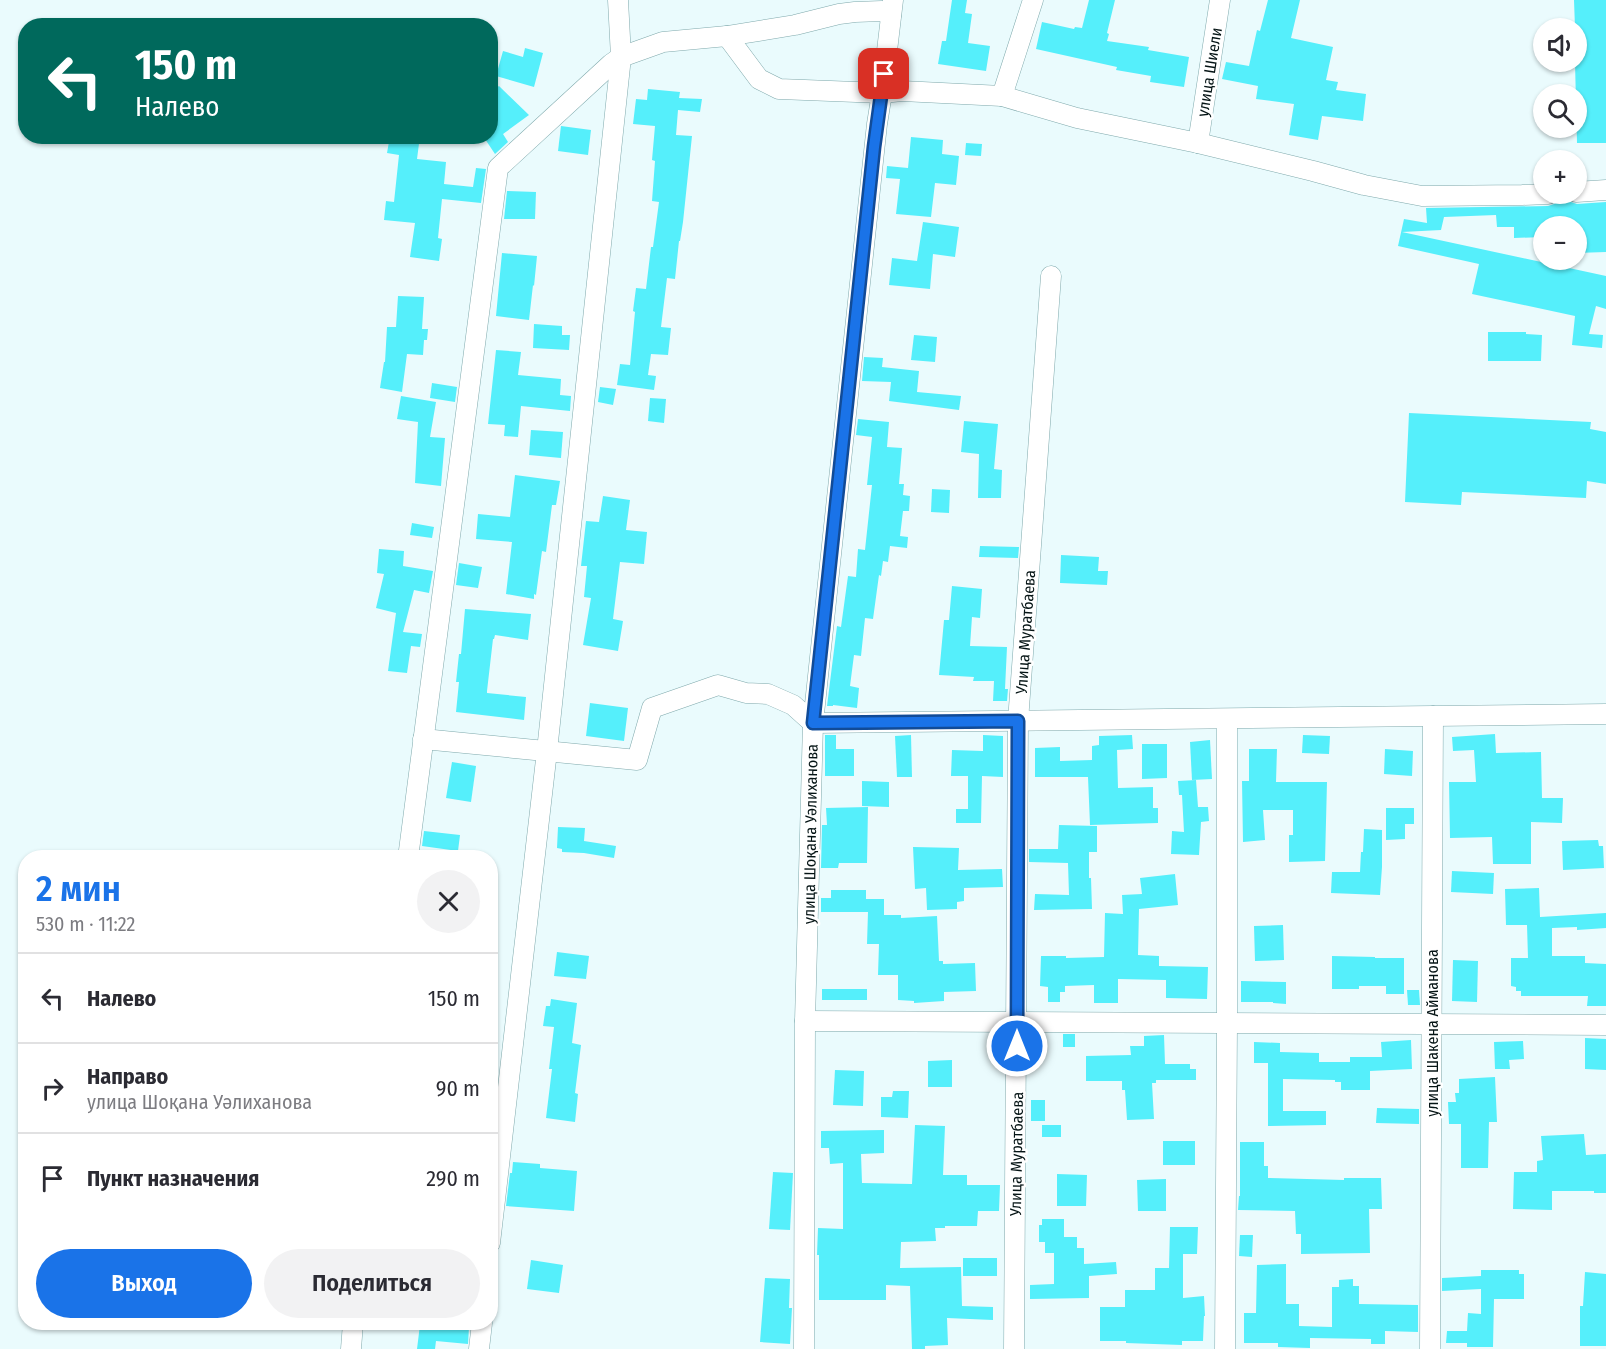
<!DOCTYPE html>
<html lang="ru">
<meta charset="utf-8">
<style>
:root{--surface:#fff;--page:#f2f2f3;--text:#2b2b33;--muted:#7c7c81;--line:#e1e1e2;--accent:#1a73e8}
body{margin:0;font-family:"Fira Sans Condensed",sans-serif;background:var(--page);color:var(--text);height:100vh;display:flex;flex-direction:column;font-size:22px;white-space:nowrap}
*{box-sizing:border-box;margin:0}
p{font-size:20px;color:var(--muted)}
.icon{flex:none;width:33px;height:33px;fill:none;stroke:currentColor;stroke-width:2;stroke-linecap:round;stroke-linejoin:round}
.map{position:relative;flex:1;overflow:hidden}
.sheet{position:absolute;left:18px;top:850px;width:480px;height:480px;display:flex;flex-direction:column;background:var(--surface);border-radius:24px;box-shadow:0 2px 4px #0004}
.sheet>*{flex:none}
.top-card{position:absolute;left:18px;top:18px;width:480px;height:126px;border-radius:24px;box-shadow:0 2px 4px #0004;background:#00695c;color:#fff;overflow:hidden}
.fabs{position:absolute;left:1533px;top:18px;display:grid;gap:12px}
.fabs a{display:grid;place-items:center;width:54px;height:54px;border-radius:50%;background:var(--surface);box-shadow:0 2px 4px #0004;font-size:30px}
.pin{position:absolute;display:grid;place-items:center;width:51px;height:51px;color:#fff;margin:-26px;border-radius:12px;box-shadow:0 3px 9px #0006}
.me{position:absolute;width:66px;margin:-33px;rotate:0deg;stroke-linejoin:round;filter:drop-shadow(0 0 4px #0008)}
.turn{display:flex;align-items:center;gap:21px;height:126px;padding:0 18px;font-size:27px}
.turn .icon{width:78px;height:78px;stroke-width:2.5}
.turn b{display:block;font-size:42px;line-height:51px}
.round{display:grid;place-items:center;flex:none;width:63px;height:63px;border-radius:32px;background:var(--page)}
.headline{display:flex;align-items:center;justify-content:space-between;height:102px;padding:0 18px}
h1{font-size:36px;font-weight:600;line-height:45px;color:var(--accent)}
.action{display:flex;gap:12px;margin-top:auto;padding:12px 18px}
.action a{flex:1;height:69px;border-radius:36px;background:var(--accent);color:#fff;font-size:24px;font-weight:600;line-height:69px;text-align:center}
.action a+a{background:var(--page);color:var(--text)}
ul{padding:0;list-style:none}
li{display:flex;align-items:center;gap:18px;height:90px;padding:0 18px;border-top:2px solid var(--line)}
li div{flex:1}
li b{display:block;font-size:22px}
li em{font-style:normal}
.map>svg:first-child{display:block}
.building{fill:#55effb}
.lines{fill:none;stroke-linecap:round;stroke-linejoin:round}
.minor-casing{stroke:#7fa9ac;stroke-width:21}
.minor{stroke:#fff;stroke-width:20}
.route-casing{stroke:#114b97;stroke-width:15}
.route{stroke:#1a73e8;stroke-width:10}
.labels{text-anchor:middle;stroke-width:5;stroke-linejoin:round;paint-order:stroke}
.street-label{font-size:16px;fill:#051415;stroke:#fff}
</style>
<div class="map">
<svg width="1606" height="1349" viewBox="0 0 1606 1349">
<rect width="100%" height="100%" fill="#eafbfd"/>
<g class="building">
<polygon points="952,0 967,0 965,13 972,14 968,43 990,46 986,71 938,64 942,41 946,41"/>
<polygon points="1089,0 1115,0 1107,33 1109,34 1107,41 1149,47 1148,50 1189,57 1184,87 1150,82 1151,76 1116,70 1117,67 1036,49 1042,22 1074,29 1075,27 1082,28"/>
<polygon points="1268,0 1300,0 1291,38 1333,47 1326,80 1338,82 1336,90 1366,94 1363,121 1322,116 1318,140 1289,135 1294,104 1256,99 1258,86 1222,79 1226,62 1249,66 1257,30 1260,31"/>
<polygon points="1574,0 1606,0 1606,143 1577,143 1575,62 1576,28 1575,28"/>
<polygon points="525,48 543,53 534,87 496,76 503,51 523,57"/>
<polygon points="499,86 529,115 503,134 508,142 495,154 483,136 490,136 490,92"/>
<polygon points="648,89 680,92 679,98 702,99 700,112 678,110 676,135 692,136 683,222 680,241 679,241 675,279 667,278 661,327 671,328 668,355 651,354 648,375 656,376 654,390 617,385 620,364 630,365 635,312 633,311 636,288 646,289 651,247 653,247 659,202 652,201 655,161 652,160 655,126 633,124 636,99 647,100"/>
<polygon points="561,126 591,130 588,155 558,151"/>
<polygon points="390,136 420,136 417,159 446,162 444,184 473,187 476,168 486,169 481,203 442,199 438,238 442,239 439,261 410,257 415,223 384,220 386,201 394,202 399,155 387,153"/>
<polygon points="911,137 943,140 942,154 959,156 956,185 935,183 931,217 896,214 900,179 886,178 887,166 908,168"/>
<polygon points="966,143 982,144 981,156 965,155"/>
<polygon points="507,191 536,192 535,219 504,219"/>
<polygon points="1558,201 1568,201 1577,204 1606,202 1606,252 1576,253 1576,226 1544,226 1544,237 1514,238 1514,227 1497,227 1496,215 1444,217 1441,230 1402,232 1606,276 1606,309 1596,306 1589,334 1603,335 1602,348 1572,345 1575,316 1472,294 1479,264 1398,246 1404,219 1427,223 1426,208 1548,206 1554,204"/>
<polygon points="923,222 959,227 955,257 933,254 930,289 889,285 892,258 917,261"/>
<polygon points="502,253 537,256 534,286 533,285 529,320 496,316"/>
<polygon points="398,296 424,297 422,329 428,329 427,340 424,340 423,355 407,354 402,392 380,388 384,362 385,362 387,327 396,327"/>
<polygon points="534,324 562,326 562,335 570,335 569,350 533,348"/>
<polygon points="1488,332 1526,332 1526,334 1542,335 1541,361 1488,361"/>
<polygon points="914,335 937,337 935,362 911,360"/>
<polygon points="496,350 521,352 518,375 561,379 560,395 571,396 570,411 521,406 518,437 504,436 505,425 488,424"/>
<polygon points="864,357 883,358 882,367 919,371 917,392 961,396 959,410 889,401 891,382 862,381"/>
<polygon points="432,383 457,387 455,402 430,398"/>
<polygon points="600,387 616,389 613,405 598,402"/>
<polygon points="401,396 436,402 430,437 445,438 441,486 415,483 418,422 397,419"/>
<polygon points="650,398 666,399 664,423 648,421"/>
<polygon points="1409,413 1591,422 1590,429 1606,432 1606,484 1587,481 1586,498 1462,492 1461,505 1405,502"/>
<polygon points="858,419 889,422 887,447 902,448 899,484 904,484 903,495 910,496 909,511 903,511 900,536 908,537 907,548 890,546 888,562 883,561 881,576 879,575 873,619 865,618 861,656 854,655 850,686 859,688 857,708 833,705 833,706 827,706 837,626 841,627 848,576 856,577 858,549 865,550 872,485 867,485 872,437 856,435"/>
<polygon points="964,421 998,424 994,469 1002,470 1001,498 978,498 979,454 961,452"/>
<polygon points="531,430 563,432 561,458 529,455"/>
<polygon points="515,475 560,481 556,505 552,505 546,552 542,551 536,595 534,594 534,599 506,594 512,542 476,539 478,514 510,517"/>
<polygon points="932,489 950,490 949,513 931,512"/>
<polygon points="603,496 630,500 626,530 647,532 644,564 620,562 613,619 623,621 618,651 583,645 591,598 584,597 587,566 581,566 586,521 599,522"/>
<polygon points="412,523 434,527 432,538 410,535"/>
<polygon points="980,546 1019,547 1018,558 979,557"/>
<polygon points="379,549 404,551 403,566 433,571 429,593 414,590 403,632 422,634 420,647 411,646 407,673 388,671 396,613 376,608 384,574 377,573"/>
<polygon points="1061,555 1099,557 1098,571 1108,571 1107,585 1060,583"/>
<polygon points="459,563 482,567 478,588 456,585"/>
<polygon points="952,586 982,589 980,618 972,617 970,646 1007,647 1005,689 1008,689 1007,701 993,701 994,681 973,681 974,677 939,675 944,620 949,620"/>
<polygon points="465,609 531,614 528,640 495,635 494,639 493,639 487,691 487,693 526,697 524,720 456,712 459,682 456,682 459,654 461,654"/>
<polygon points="590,703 628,708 624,741 586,736"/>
<polygon points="1495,734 1496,753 1541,752 1542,798 1563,798 1562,823 1531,822 1531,864 1493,864 1492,837 1450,838 1449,782 1476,782 1474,750 1453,751 1452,737"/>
<polygon points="825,735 836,735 836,749 854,749 854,776 825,776"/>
<polygon points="911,735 912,777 897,777 895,736"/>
<polygon points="983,735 1003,736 1003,777 982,776 981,823 956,823 956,809 968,809 968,776 951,776 952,750 983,751"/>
<polygon points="1132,735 1133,749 1117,750 1118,788 1153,787 1153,808 1158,808 1158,823 1090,825 1088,777 1035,777 1035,748 1060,747 1060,761 1092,760 1092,746 1099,745 1099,736"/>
<polygon points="1303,735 1330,736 1329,754 1302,753"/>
<polygon points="1210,740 1212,779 1192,780 1190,742"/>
<polygon points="1142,744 1167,744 1167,778 1142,779"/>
<polygon points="1249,749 1277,749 1276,782 1327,782 1325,861 1289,862 1289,835 1293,835 1293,810 1263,810 1265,840 1243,842 1242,781 1249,781"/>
<polygon points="1385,749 1413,751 1412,776 1384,774"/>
<polygon points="452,762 476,766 471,802 446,798"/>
<polygon points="1196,780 1198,807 1208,807 1209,821 1201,822 1199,855 1171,854 1172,831 1184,832 1182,795 1179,795 1178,781"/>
<polygon points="862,781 889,782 889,807 862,806"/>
<polygon points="868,807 867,863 839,863 838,868 821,868 822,825 827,825 826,808"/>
<polygon points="1386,808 1414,808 1414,824 1405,824 1405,839 1386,840"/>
<polygon points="1059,825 1097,826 1097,852 1089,852 1089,878 1091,878 1092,909 1034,910 1035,894 1069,895 1068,863 1029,862 1029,849 1058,849"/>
<polygon points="558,827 585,828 584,841 616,846 614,858 584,853 562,852 562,849 557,848"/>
<polygon points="1364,829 1382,830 1382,867 1380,895 1331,893 1332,872 1360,872 1361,852 1363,852"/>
<polygon points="424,831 460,835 458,851 422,846"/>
<polygon points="1598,840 1599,846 1603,846 1604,868 1563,870 1562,841"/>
<polygon points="913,847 959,848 958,870 1002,869 1003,887 964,888 964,901 957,902 957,909 927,910 926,888 915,889"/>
<polygon points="1452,871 1494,873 1493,894 1451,892"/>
<polygon points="1175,874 1178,905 1139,909 1138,955 1159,956 1159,966 1208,967 1207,999 1166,998 1166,980 1118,979 1118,1003 1094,1003 1094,985 1065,986 1065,992 1060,992 1060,1002 1048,1002 1048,987 1040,986 1041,956 1066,956 1066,958 1104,957 1105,913 1123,914 1122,895 1142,894 1140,878"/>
<polygon points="1539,888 1540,917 1606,913 1606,928 1577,930 1577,927 1552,928 1552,956 1585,956 1585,963 1606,964 1606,1006 1587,1006 1588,996 1521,996 1521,991 1516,991 1516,987 1511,986 1511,958 1528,958 1527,925 1506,925 1505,889"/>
<polygon points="831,890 866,890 866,899 884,899 884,915 901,915 901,918 937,916 939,961 943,961 943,964 975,963 976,991 944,992 944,1001 914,1003 914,1001 898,1000 898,975 878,975 879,944 867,944 868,912 821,912 821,898 831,898"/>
<polygon points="1283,925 1284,960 1255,961 1254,926"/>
<polygon points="557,952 589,956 586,979 554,976"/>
<polygon points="1332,956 1375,957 1375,958 1404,958 1404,994 1386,994 1386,986 1359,986 1359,989 1332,989"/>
<polygon points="1453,960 1478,961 1477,1002 1452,1001"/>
<polygon points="1241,981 1286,982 1286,1004 1273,1003 1273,1002 1241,1002"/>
<rect x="822" y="989" width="45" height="11"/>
<polygon points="1407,990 1419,990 1420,1005 1408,1005"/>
<polygon points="551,999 577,1003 572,1043 581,1045 575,1093 578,1094 575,1122 546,1118 552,1069 549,1069 554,1027 543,1026 546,1006 550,1006"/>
<rect x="1063" y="1034" width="12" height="13"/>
<polygon points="1164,1035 1165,1064 1190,1064 1190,1069 1196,1069 1196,1080 1156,1080 1156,1083 1152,1083 1154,1119 1127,1120 1125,1090 1122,1090 1122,1081 1086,1081 1086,1056 1131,1055 1130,1046 1144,1046 1144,1036"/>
<polygon points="1585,1038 1606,1039 1606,1070 1585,1069"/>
<polygon points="1411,1040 1412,1069 1370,1071 1370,1090 1341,1090 1341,1082 1335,1082 1335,1080 1283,1079 1283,1111 1326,1111 1326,1125 1268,1126 1268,1063 1254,1063 1254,1042 1280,1043 1280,1052 1319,1053 1319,1062 1350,1062 1350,1057 1382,1057 1381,1042"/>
<polygon points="1523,1041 1524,1059 1509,1060 1510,1069 1495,1069 1494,1042"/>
<polygon points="952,1060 952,1087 928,1087 928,1061"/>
<polygon points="835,1070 864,1071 863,1106 833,1105"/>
<polygon points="1495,1077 1497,1122 1489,1122 1488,1168 1461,1168 1461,1124 1449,1124 1448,1102 1456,1102 1455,1093 1459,1093 1459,1079"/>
<polygon points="893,1091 909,1091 908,1118 881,1117 881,1097 892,1097"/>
<rect x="1031" y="1100" width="14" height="21"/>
<polygon points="1377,1108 1419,1109 1419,1124 1376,1123"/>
<polygon points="915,1125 945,1126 943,1175 967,1175 967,1185 1000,1185 999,1211 978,1211 977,1226 945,1226 945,1228 935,1228 936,1241 901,1242 900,1268 961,1267 962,1306 993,1307 993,1320 947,1318 948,1345 925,1346 925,1349 912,1349 910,1286 886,1285 886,1300 819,1300 819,1255 817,1255 818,1228 843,1229 843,1163 830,1164 829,1148 821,1148 821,1131 884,1130 884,1153 861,1154 862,1183 912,1184"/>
<rect x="1042" y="1125" width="19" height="12"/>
<polygon points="1584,1134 1586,1155 1606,1154 1606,1193 1594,1193 1594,1191 1552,1191 1552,1210 1513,1209 1514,1172 1537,1172 1537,1161 1543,1160 1541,1136"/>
<rect x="1163" y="1141" width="32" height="24"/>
<polygon points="1240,1142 1264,1142 1264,1166 1268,1166 1268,1178 1344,1180 1344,1178 1381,1178 1382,1209 1369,1209 1370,1253 1301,1254 1301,1234 1296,1234 1295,1211 1238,1210 1239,1196 1240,1196"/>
<polygon points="513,1162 540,1164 540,1168 577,1171 574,1211 506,1206 510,1173 512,1173"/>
<polygon points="773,1172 793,1173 790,1230 769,1229"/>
<polygon points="1057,1174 1087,1175 1086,1206 1057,1206"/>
<polygon points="1166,1179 1166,1211 1138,1211 1137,1180"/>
<polygon points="1042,1219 1064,1219 1064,1237 1077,1237 1077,1248 1084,1248 1084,1264 1116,1262 1117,1274 1089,1276 1089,1298 1030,1299 1030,1285 1054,1284 1054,1253 1045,1253 1045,1242 1039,1242 1039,1225 1042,1225"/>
<polygon points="1170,1227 1198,1227 1197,1254 1183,1254 1183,1298 1204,1296 1205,1316 1204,1316 1203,1341 1182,1341 1182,1345 1126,1343 1126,1341 1100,1341 1100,1307 1125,1307 1125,1290 1155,1290 1155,1268 1169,1268"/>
<polygon points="1240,1235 1253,1235 1252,1257 1239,1256"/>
<rect x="963" y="1258" width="34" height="18"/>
<polygon points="531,1260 563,1265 559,1293 527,1289"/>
<polygon points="1286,1264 1286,1304 1299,1304 1299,1326 1332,1327 1332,1287 1339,1287 1339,1280 1353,1279 1353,1286 1359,1286 1359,1304 1418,1305 1418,1332 1385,1331 1385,1344 1371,1344 1371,1339 1310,1338 1310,1348 1278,1347 1278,1343 1244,1343 1244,1313 1256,1313 1257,1265"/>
<polygon points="1481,1270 1519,1270 1519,1274 1524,1274 1524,1299 1494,1299 1493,1347 1467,1347 1467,1343 1446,1343 1447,1331 1467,1331 1468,1313 1481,1314 1481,1289 1442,1291 1442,1278 1481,1276"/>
<polygon points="1585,1272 1606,1274 1606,1346 1580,1346 1580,1306 1583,1306"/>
<polygon points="765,1278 790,1279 789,1308 792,1308 790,1344 760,1342"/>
<polygon points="420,1325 452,1329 453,1325 469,1327 468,1344 436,1341 435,1349 417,1349"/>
</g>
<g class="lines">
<defs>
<g id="minor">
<polyline points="727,36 759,79 779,89 882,93 902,91 1002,96 1077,118 1198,143 1313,171 1364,185 1422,196 1522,195 1548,194"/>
<polyline points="1002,96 1033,0"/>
<polyline points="1198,143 1220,0"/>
<polyline points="1576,192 1606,190"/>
<polyline points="423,739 637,760 652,708 718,685 746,693 768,694 793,705 813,723 1606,714"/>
<polyline points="408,858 498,168 611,64 621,57 663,42 727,36 795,25 839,14 855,12 882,11 891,15"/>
<polyline points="805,1021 1606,1025"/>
<polyline points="490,1243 547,751 621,57 618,0"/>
<polyline points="351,1349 353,1323"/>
<polyline points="479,1349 482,1323"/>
<polyline points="804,1349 805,1021 813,723 877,124 882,93 893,0"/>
<polyline points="1014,1349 1018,721 1051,276"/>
<polyline points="1225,1349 1227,1023 1227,719"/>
<polyline points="1430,1349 1433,716"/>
</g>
</defs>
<use href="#minor" class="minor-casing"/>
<use href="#minor" class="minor"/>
</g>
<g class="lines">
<defs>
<polyline id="route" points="884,74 874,147 813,723 1018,721 1017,1046"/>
</defs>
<use href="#route" class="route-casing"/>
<use href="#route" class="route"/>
</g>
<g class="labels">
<g class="street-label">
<text transform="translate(1209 72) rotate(-81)" y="6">улица Шиели</text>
<text transform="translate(1025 632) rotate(-86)" y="6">Улица Муратбаева</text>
<text transform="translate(810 834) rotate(-89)" y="6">улица Шоқана Уәлиханова</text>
<text transform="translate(1432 1033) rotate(-90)" y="6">улица Шакена Айманова</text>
<text transform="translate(1016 1154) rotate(-89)" y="6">Улица Муратбаева</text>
</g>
</g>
</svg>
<div class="fabs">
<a><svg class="icon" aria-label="sound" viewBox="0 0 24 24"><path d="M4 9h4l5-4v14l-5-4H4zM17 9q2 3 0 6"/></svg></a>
<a><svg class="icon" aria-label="search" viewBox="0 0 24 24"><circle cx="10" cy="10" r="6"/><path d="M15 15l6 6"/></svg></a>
<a>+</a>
<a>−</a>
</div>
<div class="pin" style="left:884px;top:74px;background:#d93025"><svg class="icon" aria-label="arrive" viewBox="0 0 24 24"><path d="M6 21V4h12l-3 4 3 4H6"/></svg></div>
<svg class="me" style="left:1017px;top:1046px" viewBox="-20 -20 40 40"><circle r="17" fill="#1a73e8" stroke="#fff" stroke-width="3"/><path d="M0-11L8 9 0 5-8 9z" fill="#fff"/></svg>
<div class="top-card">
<div class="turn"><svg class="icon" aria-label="left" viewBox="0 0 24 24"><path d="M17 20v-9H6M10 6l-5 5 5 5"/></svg><div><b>150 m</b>Налево</div></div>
</div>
<section class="sheet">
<div class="headline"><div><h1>2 мин</h1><p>530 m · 11:22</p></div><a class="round"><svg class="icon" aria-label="close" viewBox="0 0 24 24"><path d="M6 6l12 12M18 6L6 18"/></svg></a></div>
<ul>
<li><svg class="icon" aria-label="left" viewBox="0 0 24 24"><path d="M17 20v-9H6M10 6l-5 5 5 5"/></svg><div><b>Налево</b></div><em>150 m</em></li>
<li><svg class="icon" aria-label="right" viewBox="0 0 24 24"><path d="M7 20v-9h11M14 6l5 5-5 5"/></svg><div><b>Направо</b><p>улица Шоқана Уәлиханова</p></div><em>90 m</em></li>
<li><svg class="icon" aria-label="arrive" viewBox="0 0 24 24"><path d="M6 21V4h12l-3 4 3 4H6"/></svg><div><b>Пункт назначения</b></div><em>290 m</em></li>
</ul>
<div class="action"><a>Выход</a><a>Поделиться</a></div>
</section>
</div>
